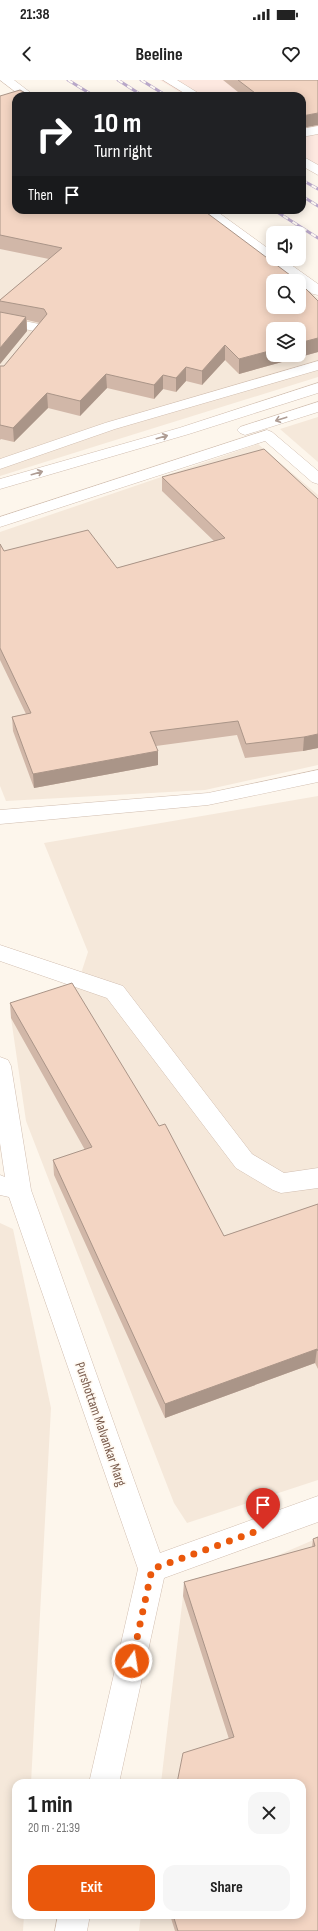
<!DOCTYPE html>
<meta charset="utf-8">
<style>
:root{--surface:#fff;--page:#f6f6f6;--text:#222;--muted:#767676;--accent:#ea580c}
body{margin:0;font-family:"Sofia Sans Condensed",sans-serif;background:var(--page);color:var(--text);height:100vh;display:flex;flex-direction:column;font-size:15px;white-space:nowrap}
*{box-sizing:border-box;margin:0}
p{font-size:13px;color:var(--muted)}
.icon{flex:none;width:22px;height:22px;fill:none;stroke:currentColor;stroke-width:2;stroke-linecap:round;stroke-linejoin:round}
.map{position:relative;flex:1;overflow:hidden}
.panel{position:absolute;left:12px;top:1699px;width:294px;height:140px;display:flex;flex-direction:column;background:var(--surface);border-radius:12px;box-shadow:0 2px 10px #0003}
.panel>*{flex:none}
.hud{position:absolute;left:12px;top:12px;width:294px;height:122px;border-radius:12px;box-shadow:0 2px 10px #0003;background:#202124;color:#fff;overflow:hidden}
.buttons{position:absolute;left:266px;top:146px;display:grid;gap:8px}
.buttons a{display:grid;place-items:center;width:40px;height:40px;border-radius:8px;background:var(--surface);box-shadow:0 2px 10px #0003;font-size:20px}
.pin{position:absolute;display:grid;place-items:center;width:34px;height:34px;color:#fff;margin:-41px -17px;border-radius:50% 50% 50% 0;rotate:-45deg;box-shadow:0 0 4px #0007}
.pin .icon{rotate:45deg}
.me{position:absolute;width:44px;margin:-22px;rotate:13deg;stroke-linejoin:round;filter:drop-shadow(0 0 3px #0008)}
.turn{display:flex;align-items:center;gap:14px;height:84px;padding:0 16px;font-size:18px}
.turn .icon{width:52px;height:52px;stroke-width:2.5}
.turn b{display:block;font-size:28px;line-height:34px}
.then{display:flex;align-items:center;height:38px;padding:0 16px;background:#0003;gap:8px;font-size:15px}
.round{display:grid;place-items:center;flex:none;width:42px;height:42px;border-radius:12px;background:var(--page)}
.overview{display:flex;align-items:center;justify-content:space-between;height:68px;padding:0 16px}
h1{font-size:24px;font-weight:700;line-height:30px}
.primary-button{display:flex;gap:8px;margin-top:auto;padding:8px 16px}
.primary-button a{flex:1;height:46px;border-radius:12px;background:var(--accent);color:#fff;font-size:16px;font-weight:700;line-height:46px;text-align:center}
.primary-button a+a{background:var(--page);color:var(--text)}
.status{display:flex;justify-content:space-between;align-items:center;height:28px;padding:0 20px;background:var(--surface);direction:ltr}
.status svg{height:11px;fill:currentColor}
header{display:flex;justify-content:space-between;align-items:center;height:52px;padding:0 16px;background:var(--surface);font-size:18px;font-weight:700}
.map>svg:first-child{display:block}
.residential{fill:#f5e8da;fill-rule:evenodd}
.commercial{fill:#fde8e0}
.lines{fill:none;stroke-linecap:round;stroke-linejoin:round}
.minor-casing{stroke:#d1beb0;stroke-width:1}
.minor{fill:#fff;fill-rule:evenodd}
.rail-casing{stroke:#b9a8c9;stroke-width:3}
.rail{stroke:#fffaf3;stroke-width:2;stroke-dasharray:5.5;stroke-linecap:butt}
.wall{fill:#d1b7a8}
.shaded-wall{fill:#aa9588}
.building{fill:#f3d5c3;stroke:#aa9588}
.oneway{stroke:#af9d94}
.route{stroke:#ea580c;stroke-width:7;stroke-dasharray:0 12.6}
.labels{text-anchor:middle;stroke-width:3.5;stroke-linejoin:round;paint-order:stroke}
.near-street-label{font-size:14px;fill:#7a5c4d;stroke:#fffaf3}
</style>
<div class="status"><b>21:38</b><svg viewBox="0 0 49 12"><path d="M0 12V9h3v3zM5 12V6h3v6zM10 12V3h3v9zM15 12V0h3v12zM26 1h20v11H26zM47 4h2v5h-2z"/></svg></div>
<header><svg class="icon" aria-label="back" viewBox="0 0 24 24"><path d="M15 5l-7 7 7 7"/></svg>Beeline<svg class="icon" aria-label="heart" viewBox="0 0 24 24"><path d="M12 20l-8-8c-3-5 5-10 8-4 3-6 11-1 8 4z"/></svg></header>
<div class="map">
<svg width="318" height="1851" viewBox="0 0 318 1851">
<rect width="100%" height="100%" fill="#fdf6ec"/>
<g class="residential">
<path d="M 16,17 L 16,130 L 273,201 L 273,227 L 299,227 L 299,204 L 318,218 L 318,297 L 0,396 L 0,21 ZM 273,249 L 299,249 L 299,275 L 273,275 Z"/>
<polygon points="318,337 318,382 280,349"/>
<polygon points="258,364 318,415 318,685 205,710 6,721 0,706 0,452"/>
<polygon points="318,716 318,1400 187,1443 174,1423 26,1041 11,938 73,918 88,872 44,763"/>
<polygon points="0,1143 13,1149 51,1328 31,1703 16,1703 16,1835 24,1835 23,1851 0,1851"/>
<polygon points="318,1458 318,1851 139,1851 141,1835 302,1835 302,1703 161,1703 183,1516"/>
</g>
<polygon class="commercial" points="160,0 318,0 318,95 302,85 302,16 186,16"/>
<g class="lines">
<defs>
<g id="minor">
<polygon points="0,0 14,0 35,16 21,16"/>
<polygon points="163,0 177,0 203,16 189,16"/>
<polygon points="318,46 318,54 302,57 302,49"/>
<polygon points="302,76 318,85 318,95 302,86"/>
<polygon points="201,130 215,130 273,172 273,179 283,179 318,204 318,215 313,214 299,204 299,201 295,201"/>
<polygon points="0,236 44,245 46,248 44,251 39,252 0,244"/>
<polygon points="318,281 318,290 115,349 0,389 0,379 105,343"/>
<polygon points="318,303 318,313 189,354 0,409 0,399 179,348"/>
<polygon points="318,322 318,332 245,355 240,353 237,350 240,347"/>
<polygon points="267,350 272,352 318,391 318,404 312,402 265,361 0,447 0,437"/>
<polygon points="318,690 318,702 208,725 0,744 0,730 208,713"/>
<polygon points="0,865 123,906 252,1074 284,1093 318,1088 318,1108 281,1113 273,1110 236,1088 107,918 0,881"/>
<polygon points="0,977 8,980 11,986 31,1110 160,1473 318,1416 318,1442 164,1498 119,1703 89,1703 138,1489 9,1117 0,1115 0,1095 5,1097 0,1063"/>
<polygon points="58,1835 90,1835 87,1851 55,1851"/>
</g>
</defs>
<use href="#minor" class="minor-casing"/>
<use href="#minor" class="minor"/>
<defs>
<g id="rail">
<polyline points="68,0 94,16"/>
<polyline points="118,0 143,16"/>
<polyline points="141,0 167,16"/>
<polyline points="302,100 318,109"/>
<polyline points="302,116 318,126"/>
<polyline points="274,130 318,158"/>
</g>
</defs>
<use href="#rail" class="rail-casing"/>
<use href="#rail" class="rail"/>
</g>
<g class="wall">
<polygon points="223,0 318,0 302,16 243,16"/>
<polygon points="0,16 318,221 318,272 239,294 225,280 202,305 186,301 176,312 163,309 154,319 107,308 80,336 48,328 14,362 1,359 0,360 0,286 4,286 40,243 27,240 27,251 0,284 0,220 49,179 0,169"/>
<polygon points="162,397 318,419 318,668 303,671 245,678 237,655 156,666 158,685 34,708 13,651 12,637 26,634 0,580 0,464 4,471 117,488 214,461 162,411"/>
<polygon points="10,923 224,1156 318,1124 318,1289 315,1283 165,1338 54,1095 53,1080 85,1070 11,938"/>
<polygon points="318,1457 318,1851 175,1851 170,1835 302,1835 229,1659 183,1516 184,1502 312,1467 313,1459"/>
</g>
<g class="shaded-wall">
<polygon points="318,33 318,45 302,48 302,36"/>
<polygon points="26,237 27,251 0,284 0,268"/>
<polygon points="318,258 318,272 239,294 239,279 273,270 273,275 299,275 299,263"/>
<polygon points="225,265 225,280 202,305 202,291"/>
<polygon points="186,287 186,301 176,312 176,298"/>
<polygon points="106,294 107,308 80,336 80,321"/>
<polygon points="163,295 163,309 154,319 154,305"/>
<polygon points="47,313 48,328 14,362 13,348"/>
<polygon points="318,654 318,668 303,671 304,657"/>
<polygon points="158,671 158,685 34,708 33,694"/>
<polygon points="317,1269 315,1283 165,1338 165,1324"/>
</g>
<g class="building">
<polygon points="238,0 318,0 318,33 302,36 302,16 259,16"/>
<polygon points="20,10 31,16 16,16 16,130 203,130 298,201 273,201 273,227 299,227 299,202 318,221 318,258 299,263 299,249 273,249 273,270 239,279 225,265 202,291 186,287 176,298 163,295 154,305 106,294 80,321 47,313 13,348 0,345 0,286 4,286 47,234 44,229 0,221 0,220 62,168 0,155 0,16"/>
<polygon points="0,232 26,237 0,268"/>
<polygon points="264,369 318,419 318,654 304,657 246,664 238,641 150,652 158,671 33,694 12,637 31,633 0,568 0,464 4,471 88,450 117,488 225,458 162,397"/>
<polygon points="72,903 159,1046 165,1044 224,1156 318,1124 318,1271 317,1269 165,1324 53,1080 92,1067 10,923"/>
<polygon points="318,1457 318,1851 178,1851 173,1835 302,1835 302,1703 177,1703 183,1673 234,1657 184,1502 315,1466 313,1459"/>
</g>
<defs><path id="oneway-shaft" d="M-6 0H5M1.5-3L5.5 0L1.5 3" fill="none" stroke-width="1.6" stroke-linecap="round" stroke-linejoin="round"/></defs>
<g class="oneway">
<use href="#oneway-shaft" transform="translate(281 339) rotate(162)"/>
<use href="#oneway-shaft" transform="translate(162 357) rotate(-16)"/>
<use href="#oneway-shaft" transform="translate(37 393) rotate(-16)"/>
</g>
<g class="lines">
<polyline class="route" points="132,1581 152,1489 263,1449"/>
</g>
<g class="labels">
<g class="near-street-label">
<text transform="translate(101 1344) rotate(71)" y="5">Purshottam Malvankar Marg</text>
</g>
</g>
</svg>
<div class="buttons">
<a><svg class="icon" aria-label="sound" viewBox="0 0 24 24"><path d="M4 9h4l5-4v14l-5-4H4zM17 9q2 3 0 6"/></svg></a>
<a><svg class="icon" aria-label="search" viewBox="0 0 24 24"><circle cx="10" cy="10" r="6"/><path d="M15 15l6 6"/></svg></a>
<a><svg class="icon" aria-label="layers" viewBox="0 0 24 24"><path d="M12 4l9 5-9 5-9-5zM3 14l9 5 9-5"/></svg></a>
</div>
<div class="pin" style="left:263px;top:1449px;background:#d93025"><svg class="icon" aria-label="arrive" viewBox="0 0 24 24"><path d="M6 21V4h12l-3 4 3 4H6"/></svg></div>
<svg class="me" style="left:132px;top:1581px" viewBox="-20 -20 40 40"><circle r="17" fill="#ea580c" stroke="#fff" stroke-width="3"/><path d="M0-11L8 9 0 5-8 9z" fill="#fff"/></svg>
<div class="hud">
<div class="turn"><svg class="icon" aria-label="right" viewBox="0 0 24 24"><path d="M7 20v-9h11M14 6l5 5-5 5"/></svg><div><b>10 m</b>Turn right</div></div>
<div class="then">Then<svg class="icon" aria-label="arrive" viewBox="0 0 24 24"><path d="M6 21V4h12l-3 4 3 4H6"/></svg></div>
</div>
<section class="panel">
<div class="overview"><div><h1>1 min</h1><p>20 m · 21:39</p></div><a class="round"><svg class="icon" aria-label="close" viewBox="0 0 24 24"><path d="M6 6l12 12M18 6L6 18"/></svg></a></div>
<div class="primary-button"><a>Exit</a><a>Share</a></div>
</section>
</div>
